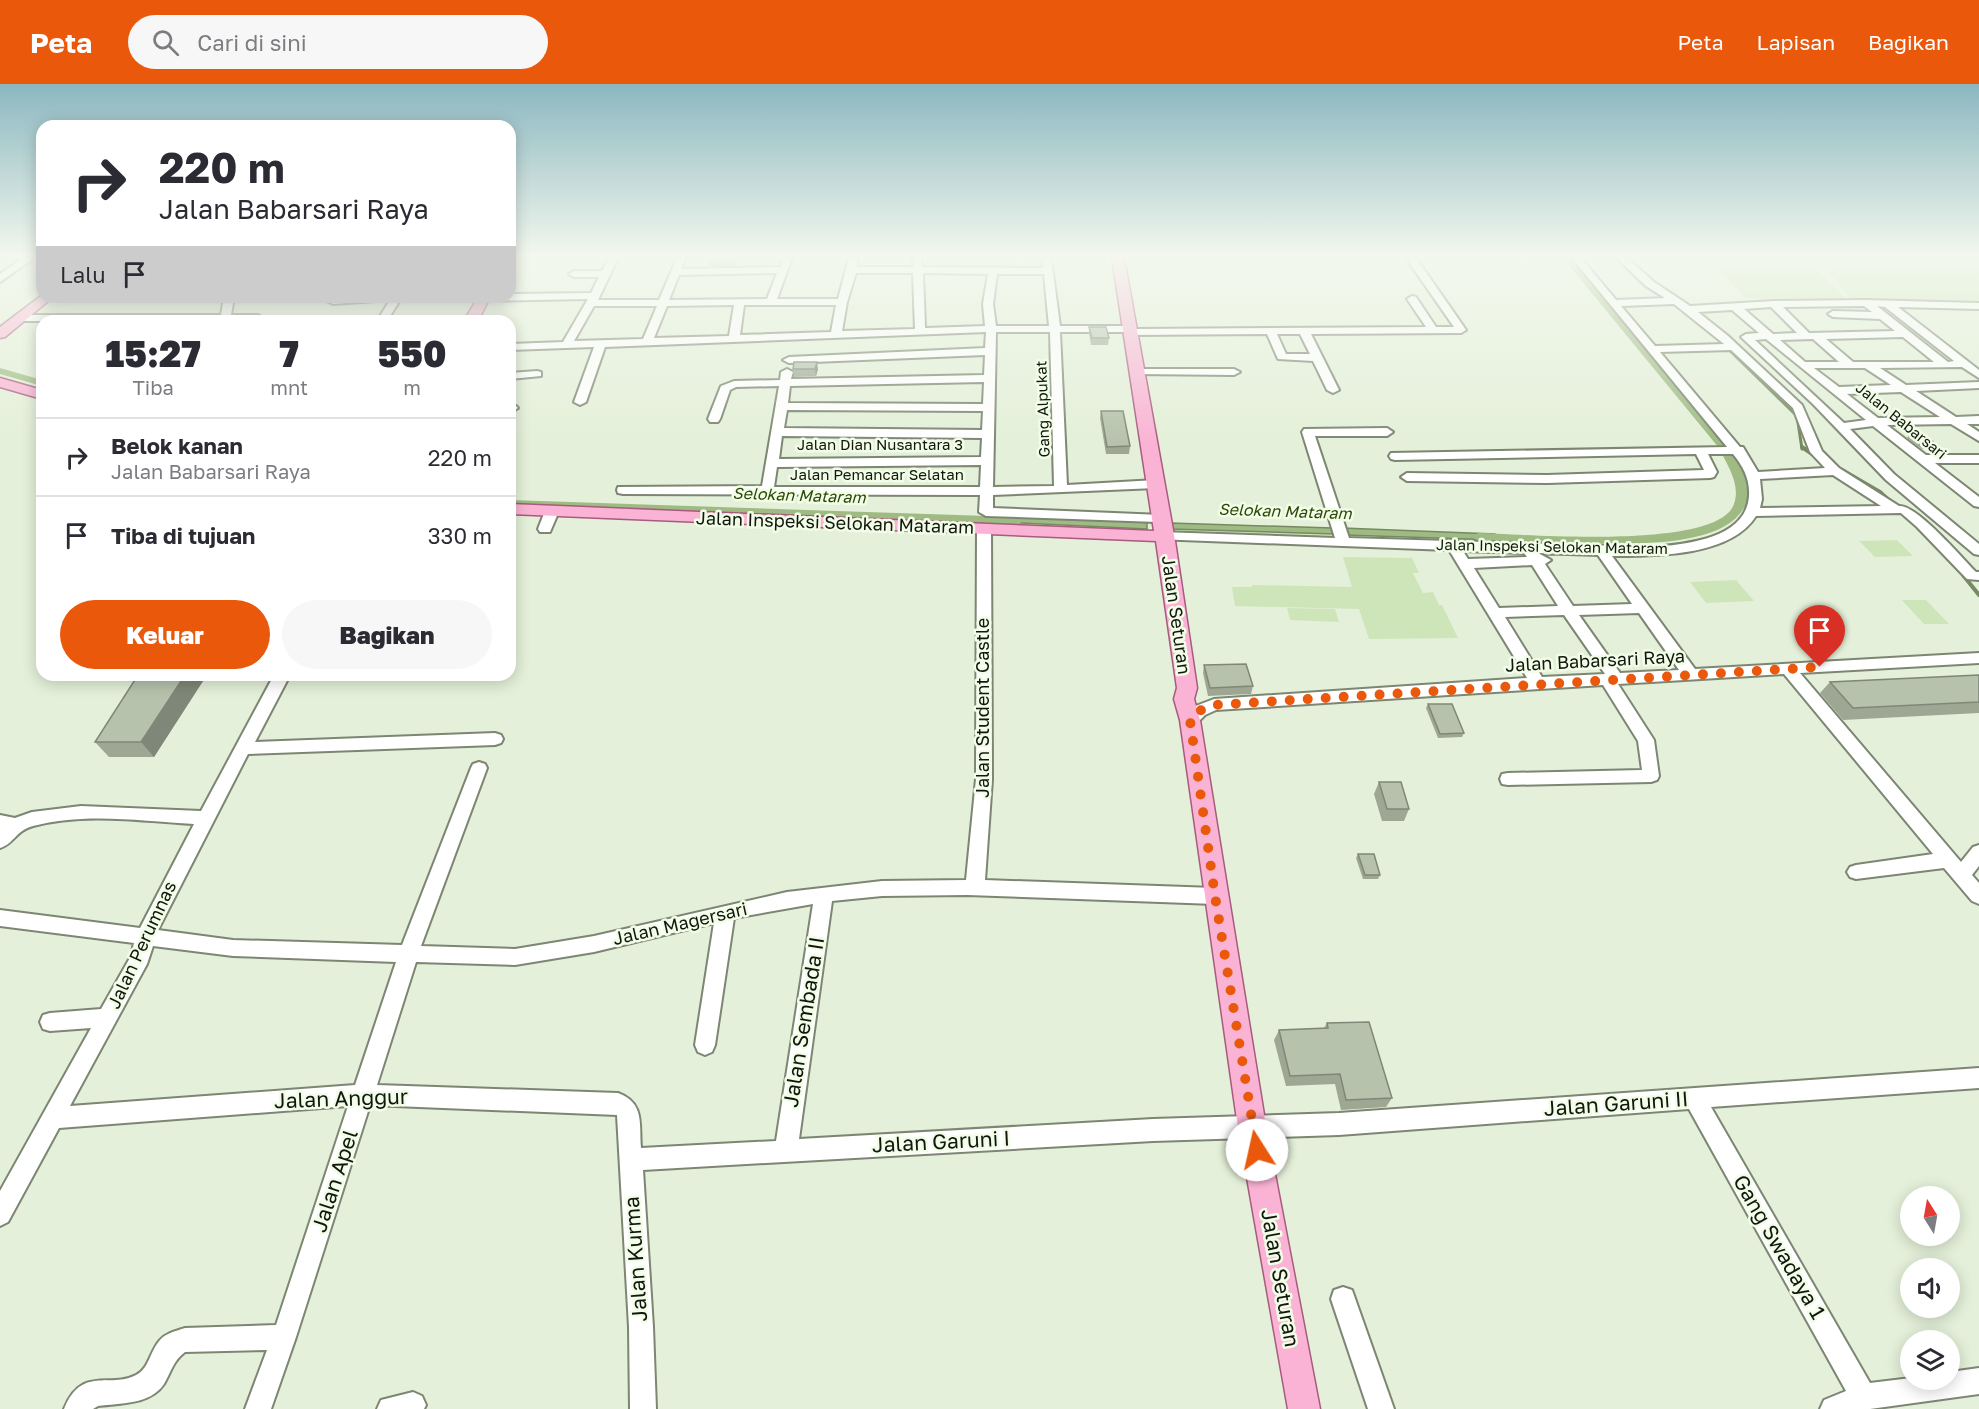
<!DOCTYPE html>
<html lang="id">
<style>
:root{--surface:#fff;--page:#f7f7f7;--text:#2b2b33;--muted:#7c7c81;--line:#e1e1e2;--accent:#ea580c}
body{margin:0;font-family:"Golos Text",sans-serif;background:var(--page);color:var(--text);height:100vh;display:flex;flex-direction:column;font-size:22px;white-space:nowrap}
*{box-sizing:border-box;margin:0}
p{font-size:20px;color:var(--muted)}
.icon{flex:none;width:33px;height:33px;fill:none;stroke:currentColor;stroke-width:2;stroke-linecap:round;stroke-linejoin:round}
.map{position:relative;flex:1;overflow:hidden}
.sheet{position:absolute;left:36px;top:231px;width:480px;height:366px;display:flex;flex-direction:column;background:var(--surface);border-radius:18px;box-shadow:0 3px 15px #0003}
.sheet>*{flex:none}
.banner{position:absolute;left:36px;top:36px;width:480px;height:183px;border-radius:18px;box-shadow:0 3px 15px #0003;background:#fff;color:var(--text);overflow:hidden}
.needle{width:39px;rotate:349deg}
.buttons{position:absolute;left:1900px;top:1102px;display:grid;gap:12px}
.buttons a{display:grid;place-items:center;width:60px;height:60px;border-radius:50%;background:var(--surface);box-shadow:0 3px 15px #0003;font-size:30px}
.pin{position:absolute;display:grid;place-items:center;width:51px;height:51px;color:#fff;margin:-62px -26px;border-radius:50% 50% 50% 0;rotate:-45deg;box-shadow:0 0 6px #0007}
.pin .icon{rotate:45deg}
.me{position:absolute;width:66px;margin:-33px;rotate:350deg;stroke-linejoin:round;filter:drop-shadow(0 0 4px #0008)}
.turn{display:flex;align-items:center;gap:21px;height:126px;padding:0 24px;font-size:27px}
.turn .icon{width:78px;height:78px;stroke-width:2.5}
.turn b{display:block;font-size:42px;line-height:51px}
.then{display:flex;align-items:center;height:57px;padding:0 24px;background:#0003;gap:12px;font-size:22px}
.eta{display:flex;justify-content:space-evenly;align-items:center;height:102px;text-align:center}
.eta b{font-size:36px;font-weight:800;line-height:42px}
.action{display:flex;gap:12px;margin-top:auto;padding:12px 24px}
.action a{flex:1;height:69px;border-radius:36px;background:var(--accent);color:#fff;font-size:24px;font-weight:800;line-height:69px;text-align:center}
.action a+a{background:var(--page);color:var(--text)}
ul{padding:0;list-style:none}
li{display:flex;align-items:center;gap:18px;height:78px;padding:0 24px;border-top:2px solid var(--line)}
li div{flex:1}
li b{display:block;font-size:22px}
li em{font-style:normal}
header{display:flex;align-items:center;gap:36px;box-sizing:border-box;height:84px;padding:0 30px;background:var(--accent);color:#fff}
header strong{font-size:28px}
nav{display:flex;gap:33px;margin-inline-start:auto;font-size:21px}
.search{width:420px;height:54px;background:var(--page);display:flex;align-items:center;gap:15px;box-sizing:border-box;padding:0 21px;border-radius:33px;color:var(--muted);font-size:22px}
.map>svg:first-child{display:block}
.green{fill:#cee5b9}
.water{fill:#9fbb83;stroke:#758a60;stroke-width:1.5}
.lines{fill:none;stroke-linecap:round;stroke-linejoin:round}
.stream-far1{stroke:#758a60;stroke-width:3}
.stream{stroke:#758a60;stroke-width:4}
.canal{fill:#9fbb83;fill-rule:evenodd}
.minor-casing{stroke:#7c8672;stroke-width:4}
.major-casing{stroke:#a65c7c;stroke-width:3}
.minor{fill:#fff;fill-rule:evenodd}
.major{fill:#fab3d4;fill-rule:evenodd}
.wall{fill:#9da794}
.shaded-wall{fill:#7f8878}
.building{fill:#b6c2ac;stroke:#7f8878;stroke-width:1.5}
.route{stroke:#ea580c;stroke-width:10;stroke-dasharray:0 18}
.labels{text-anchor:middle;stroke-width:5;stroke-linejoin:round;paint-order:stroke}
.far-street-label{font-size:15px;fill:#12160e;stroke:#f1fde7}
.far-water-label{font-size:16px;font-style:italic;fill:#2d4708;stroke:#f1fde7}
.street-label{font-size:18px;fill:#12160e;stroke:#f1fde7}
.near-street-label{font-size:21px;fill:#12160e;stroke:#f1fde7}
</style>
<header>
<strong>Peta</strong>
<div class="search"><svg class="icon" aria-label="search" viewBox="0 0 24 24"><circle cx="10" cy="10" r="6"/><path d="M15 15l6 6"/></svg>Cari di sini</div>
<nav><a>Peta</a><a>Lapisan</a><a>Bagikan</a></nav>
</header>
<div class="map">
<svg width="1979" height="1325" viewBox="0 0 1979 1325">
<rect width="100%" height="100%" fill="#e4f0d9"/>
<g class="green">
<polygon points="926,174 987,174 986,184 925,182"/>
<polygon points="1708,174 1804,174 1850,217 1745,214"/>
<polygon points="1817,174 1979,174 1979,220 1854,219"/>
<polygon points="998,438 1147,445 1148,448 998,443"/>
<polygon points="1170,445 1334,450 1335,454 1170,449"/>
<polygon points="1897,456 1913,472 1875,473 1859,457"/>
<polygon points="1343,473 1412,474 1419,489 1413,489 1423,509 1433,508 1439,521 1442,521 1458,554 1369,555 1359,525 1235,522 1232,503 1252,503 1252,501 1352,503"/>
<polygon points="1736,496 1754,517 1706,519 1690,498"/>
<polygon points="1902,516 1926,516 1949,540 1924,540"/>
<polygon points="1287,524 1335,525 1339,538 1290,536"/>
</g>
<g class="water">
<polygon points="998,432 1147,437 1147,445 998,438"/>
<polygon points="1170,439 1332,444 1334,450 1170,445"/>
<polygon points="1342,444 1495,450 1498,456 1344,451"/>
</g>
<g class="lines">
<g class="stream-far1">
<polyline points="1615,174 1645,202 1669,217"/>
<polyline points="1716,253 1797,332 1802,365"/>
</g>
<g class="stream">
<polyline points="1802,363 1818,374"/>
<polyline points="1842,386 1880,408 1892,419"/>
<polyline points="1963,491 1979,511"/>
</g>
<g class="canal">
<path d="M 1563,174 L 1571,174 L 1730,363 C 1738,380 1755,403 1745,422 C 1722,469 1608,459 1565,458 C 1536,458 1507,457 1478,457 L 1472,453 L 1478,449 C 1522,450 1718,467 1734,420 C 1741,400 1727,381 1719,364 Z"/>
<polygon points="0,284 42,296 42,302 0,290"/>
<polygon points="510,416 1017,433 1023,437 1017,441 510,424"/>
</g>
<defs>
<g id="minor">
<polygon points="23,174 34,174 0,198 0,190"/>
<path d="M 609,174 L 618,174 L 598,216 L 659,216 L 677,174 L 686,174 L 681,185 L 780,183 L 784,174 L 792,174 L 777,215 L 838,215 L 849,174 L 857,174 L 857,183 L 913,183 L 913,174 L 921,174 L 922,183 L 1043,184 L 1043,174 L 1051,174 L 1060,242 L 1130,242 L 1135,245 L 1426,243 L 1407,215 L 1412,212 L 1416,213 L 1436,243 L 1454,243 L 1406,174 L 1416,174 L 1466,246 L 1461,249 L 1311,250 L 1339,306 L 1333,309 L 1327,306 L 1313,277 L 1278,275 L 1267,250 L 1130,251 L 1125,248 L 1060,248 L 1067,401 L 1156,396 L 1162,400 L 1156,404 L 993,411 L 993,424 L 1162,431 L 1164,434 L 1162,437 L 1157,438 L 986,432 L 979,428 L 980,411 L 623,410 L 618,409 L 617,406 L 618,403 L 762,402 L 779,302 L 736,303 L 730,306 L 720,335 L 718,338 L 710,338 L 708,335 L 721,302 L 734,297 L 780,296 L 781,288 L 787,285 L 793,288 L 791,295 L 984,291 L 985,271 L 789,279 L 783,276 L 789,273 L 985,264 L 986,248 L 605,263 L 586,318 L 580,321 L 574,318 L 594,263 L 510,266 L 510,260 L 563,258 L 588,215 L 484,217 L 479,214 L 510,213 L 510,210 L 591,209 L 599,193 L 574,193 L 569,190 L 574,187 L 602,187 ZM 777,189 L 767,215 L 669,216 L 679,191 ZM 856,189 L 913,189 L 915,245 L 842,247 L 847,218 ZM 923,189 L 988,190 L 983,220 L 985,242 L 925,244 ZM 997,190 L 1044,190 L 1049,242 L 996,242 L 993,220 ZM 734,221 L 729,252 L 654,254 L 667,222 ZM 744,221 L 836,221 L 831,248 L 740,251 ZM 594,222 L 657,222 L 643,255 L 574,257 ZM 996,248 L 1050,248 L 1054,402 L 993,403 ZM 1277,250 L 1300,250 L 1310,270 L 1286,270 ZM 984,298 L 983,320 L 788,319 L 790,302 ZM 787,326 L 983,327 L 982,346 L 784,344 ZM 782,352 L 982,354 L 981,373 L 779,375 ZM 981,381 L 980,403 L 774,403 L 777,383 Z"/>
<path d="M 1572,174 L 1581,174 L 1616,216 L 1665,214 L 1646,202 L 1617,174 L 1627,174 L 1654,198 L 1690,222 L 1774,217 L 1866,216 L 1979,219 L 1979,225 L 1898,223 L 1979,286 L 1979,294 L 1962,283 L 1880,284 L 1906,301 L 1979,298 L 1979,304 L 1916,307 L 1956,333 L 1979,332 L 1979,340 L 1967,340 L 1979,348 L 1979,357 L 1951,340 L 1887,341 L 1926,371 L 1979,371 L 1979,379 L 1935,379 L 1979,413 L 1979,423 L 1974,422 L 1873,342 L 1850,345 L 1894,390 L 1979,460 L 1979,471 L 1974,470 L 1886,396 L 1813,320 L 1741,253 L 1746,250 L 1759,249 L 1732,226 L 1698,228 L 1727,251 L 1802,321 L 1822,367 L 1839,384 L 1899,422 C 1916,420 1962,474 1976,488 L 1979,488 L 1979,496 L 1967,495 L 1917,443 L 1901,429 L 1756,432 C 1730,473 1655,472 1612,472 L 1695,585 L 1979,569 L 1979,579 L 1800,589 L 1961,778 L 1973,763 L 1979,761 L 1979,782 L 1972,791 L 1979,799 L 1979,820 L 1972,817 L 1944,784 L 1856,795 L 1850,793 L 1847,788 L 1850,783 L 1856,781 L 1933,770 L 1784,590 L 1618,600 L 1654,656 L 1659,692 L 1657,696 L 1651,698 L 1508,701 L 1502,700 L 1500,695 L 1502,690 L 1508,689 L 1642,686 L 1638,657 L 1603,601 L 1216,626 L 1205,631 L 1196,640 L 1184,640 L 1182,636 L 1193,623 L 1214,615 L 1527,594 L 1449,466 L 1155,455 L 1153,452 L 1160,448 L 1335,454 L 1302,348 L 1304,345 L 1387,344 L 1393,348 L 1387,352 L 1315,352 L 1349,454 L 1654,463 C 1686,460 1746,455 1749,412 C 1750,395 1743,382 1733,370 L 1708,370 L 1717,388 L 1714,393 L 1710,394 L 1547,399 L 1407,397 L 1401,393 L 1407,389 L 1547,391 L 1704,386 L 1696,370 L 1395,376 L 1391,375 L 1389,372 L 1391,369 L 1727,363 ZM 1674,220 L 1724,260 L 1655,262 L 1621,222 ZM 1864,222 L 1872,228 L 1833,227 L 1828,230 L 1833,233 L 1880,235 L 1895,247 L 1809,249 L 1783,223 ZM 1877,222 L 1885,223 L 1954,277 L 1948,278 ZM 1771,223 L 1797,249 L 1773,250 L 1744,225 ZM 1903,253 L 1934,278 L 1853,278 L 1826,255 ZM 1766,255 L 1866,336 L 1844,339 L 1755,256 ZM 1813,255 L 1839,278 L 1805,278 L 1780,256 ZM 1731,266 L 1793,324 L 1810,368 L 1825,384 L 1758,388 L 1743,363 L 1740,363 L 1660,268 ZM 1814,284 L 1865,284 L 1891,301 L 1839,303 ZM 1901,308 L 1940,333 L 1878,334 L 1847,310 ZM 1833,391 L 1881,422 L 1760,424 L 1762,415 L 1760,395 ZM 1463,467 L 1524,469 L 1527,473 L 1468,475 ZM 1538,469 L 1598,471 L 1632,520 L 1573,522 L 1545,480 L 1551,476 ZM 1532,481 L 1558,522 L 1499,524 L 1474,484 ZM 1639,529 L 1679,586 L 1620,589 L 1579,531 ZM 1564,531 L 1605,590 L 1542,593 L 1505,533 Z"/>
<polygon points="224,213 234,213 231,231 258,231 263,234 259,237 21,237 16,234 21,231 221,231"/>
<polygon points="318,213 402,213 387,237 377,237 390,216 333,220"/>
<polygon points="1137,285 1234,285 1240,288 1234,291 1133,290 1131,288"/>
<polygon points="537,287 541,288 541,292 510,295 510,289"/>
<polygon points="510,321 516,322 518,324 510,329"/>
<polygon points="552,423 559,427 550,448 540,448 538,445 545,427"/>
<path d="M 984,441 L 991,445 L 992,695 L 985,796 L 1215,804 L 1222,807 L 1224,812 L 1222,817 L 1215,820 L 967,811 L 882,812 L 832,817 L 799,1055 L 1153,1035 L 1339,1029 L 1979,984 L 1979,1004 L 1711,1023 L 1870,1299 L 1911,1294 L 1911,1296 L 1950,1296 L 1950,1288 L 1979,1284 L 1979,1310 L 1870,1325 L 1820,1325 L 1824,1316 L 1846,1307 L 1689,1025 L 1339,1051 L 1153,1057 L 643,1086 L 653,1243 L 656,1325 L 630,1325 L 629,1243 L 617,1031 L 370,1021 L 296,1253 L 271,1325 L 245,1325 L 267,1266 L 185,1268 C 173,1277 171,1288 164,1300 C 150,1321 120,1319 98,1322 L 93,1325 L 64,1325 C 82,1281 109,1305 136,1291 C 149,1285 150,1267 160,1256 C 166,1249 176,1247 185,1244 L 276,1241 L 348,1022 L 59,1044 L 8,1138 L 0,1142 L 0,1107 L 91,944 L 50,947 L 43,945 L 40,938 L 43,931 L 50,929 L 101,925 L 131,872 L 134,859 L 0,842 L 0,826 L 140,844 L 194,740 C 142,737 84,728 33,742 C 15,747 14,760 0,764 L 0,731 L 15,734 L 32,728 L 81,722 L 201,727 L 274,591 L 290,591 L 255,658 L 495,649 L 501,651 L 503,655 L 501,659 L 495,661 L 248,670 L 158,846 L 233,856 L 402,861 L 471,684 L 473,680 L 479,678 L 485,680 L 487,684 L 421,862 L 515,865 L 594,852 L 787,808 L 882,797 L 966,796 L 976,695 L 977,445 ZM 813,820 L 776,1057 L 641,1064 C 639,1040 645,1019 618,1009 L 377,1001 L 416,878 L 515,881 L 594,868 L 714,839 L 695,961 L 698,968 L 705,971 L 712,968 L 715,961 L 734,834 ZM 153,862 L 233,872 L 396,878 L 355,1001 L 70,1022 L 147,880 Z"/>
<polygon points="1343,1203 1352,1206 1394,1325 1368,1325 1331,1215 1334,1206"/>
<polygon points="413,1308 422,1312 426,1321 424,1325 377,1325 381,1316"/>
</g>
<g id="major">
<polygon points="1112,174 1124,174 1175,457 1197,604 1194,615 1200,636 1266,1043 1320,1325 1288,1325 1238,1043 1180,636 1174,615 1177,604 1156,457 510,430 510,420 1154,447"/>
<polygon points="42,211 42,213 53,213 5,253 0,254 0,243"/>
<polygon points="478,213 490,213 478,237 464,237"/>
<polygon points="0,294 42,306 42,315 0,303"/>
</g>
</defs>
<use href="#minor" class="minor-casing"/>
<use href="#major" class="major-casing"/>
<use href="#minor" class="minor"/>
<use href="#major" class="major"/>
</g>
<g class="wall">
<polygon points="707,174 737,174 735,182 709,182"/>
<polygon points="1089,243 1109,254 1108,261 1091,261 1089,250"/>
<polygon points="793,285 818,285 816,292 794,293"/>
<polygon points="1101,327 1130,362 1129,370 1106,370 1100,334"/>
<polygon points="1910,350 1936,360 1934,364 1922,365 1907,354"/>
<polygon points="1204,581 1253,602 1251,610 1208,612 1203,589"/>
<polygon points="138,591 198,591 203,597 154,673 109,673 95,658"/>
<polygon points="1979,591 1979,629 1843,636 1820,609 1830,598"/>
<polygon points="1428,620 1464,649 1462,653 1438,654 1426,624"/>
<polygon points="1379,698 1409,725 1404,737 1382,737 1374,710"/>
<polygon points="1358,770 1380,791 1378,795 1363,795 1356,774"/>
<polygon points="1327,939 1392,1014 1386,1023 1341,1026 1335,1000 1286,1002 1274,956 1279,946 1324,944"/>
</g>
<g class="shaded-wall">
<polygon points="733,174 737,174 735,182"/>
<polygon points="817,278 818,285 816,292 815,285"/>
<polygon points="185,591 198,591 203,597 154,673 141,658"/>
</g>
<g class="building">
<polygon points="1089,243 1106,243 1109,254 1092,254"/>
<polygon points="794,278 817,278 815,285 793,285"/>
<polygon points="1101,327 1123,327 1130,362 1107,363"/>
<polygon points="1922,349 1936,360 1924,361 1910,350"/>
<polygon points="1246,580 1253,602 1210,604 1204,581"/>
<polygon points="138,591 185,591 141,658 95,658"/>
<polygon points="1979,591 1979,618 1853,624 1830,598"/>
<polygon points="1428,620 1452,620 1464,649 1440,650"/>
<polygon points="1379,698 1401,698 1409,725 1387,725"/>
<polygon points="1358,770 1374,770 1380,791 1365,791"/>
<polygon points="1369,938 1392,1014 1346,1016 1340,990 1290,992 1279,946 1328,944 1327,939"/>
</g>
<linearGradient id="sky" x2="0" y2="1"><stop stop-color="#8bb7c0"/><stop offset="0.48" stop-color="#f3f8ee"/><stop offset="1" stop-color="#f3f8ee" stop-opacity="0"/></linearGradient>
<rect width="1979" height="359" fill="url(#sky)"/>
<g class="lines">
<polyline class="route" points="1257,1066 1215,812 1190,636 1199,627 1214,621 1820,583"/>
</g>
<g class="labels">
<g class="far-street-label">
<text transform="translate(1043 325) rotate(-92)" y="5">Gang Alpukat</text>
<text transform="translate(1901 337) rotate(39)" y="5">Jalan Babarsari</text>
<text x="880" y="366">Jalan Dian Nusantara 3</text>
<text x="877" y="396">Jalan Pemancar Selatan</text>
<text transform="translate(1552 463) rotate(1)" y="5">Jalan Inspeksi Selokan Mataram</text>
</g>
<g class="far-water-label">
<text transform="translate(799 411) rotate(2)" y="6">Selokan Mataram</text>
<text transform="translate(1285 427) rotate(2)" y="6">Selokan Mataram</text>
</g>
<g class="street-label">
<text transform="translate(835 439) rotate(2)" y="6">Jalan Inspeksi Selokan Mataram</text>
<text transform="translate(1176 531) rotate(82)" y="6">Jalan Seturan</text>
<text transform="translate(1595 577) rotate(-3)" y="6">Jalan Babarsari Raya</text>
<text transform="translate(983 624) rotate(-90)" y="6">Jalan Student Castle</text>
<text transform="translate(680 840) rotate(-13)" y="6">Jalan Magersari</text>
<text transform="translate(142 861) rotate(-65)" y="6">Jalan Perumnas</text>
</g>
<g class="near-street-label">
<text transform="translate(804 938) rotate(-81)" y="7">Jalan Sembada II</text>
<text transform="translate(341 1015) rotate(-2)" y="7">Jalan Anggur</text>
<text transform="translate(1616 1020) rotate(-4)" y="7">Jalan Garuni II</text>
<text transform="translate(941 1058) rotate(-3)" y="7">Jalan Garuni I</text>
<text transform="translate(335 1097) rotate(-72)" y="7">Jalan Apel</text>
<text transform="translate(1779 1163) rotate(60)" y="7">Gang Swadaya 1</text>
<text transform="translate(636 1175) rotate(-94)" y="7">Jalan Kurma</text>
<text transform="translate(1280 1194) rotate(80)" y="7">Jalan Seturan</text>
</g>
</g>
</svg>
<div class="buttons">
<a><svg class="needle" viewBox="-14 -14 28 28"><path d="M0-13l5 13h-10z" fill="#e53935"/><path d="M0 13l5-13h-10z" fill="#7c7c81"/></svg></a>
<a><svg class="icon" aria-label="sound" viewBox="0 0 24 24"><path d="M4 9h4l5-4v14l-5-4H4zM17 9q2 3 0 6"/></svg></a>
<a><svg class="icon" aria-label="layers" viewBox="0 0 24 24"><path d="M12 4l9 5-9 5-9-5zM3 14l9 5 9-5"/></svg></a>
</div>
<div class="pin" style="left:1820px;top:583px;background:#d93025"><svg class="icon" aria-label="arrive" viewBox="0 0 24 24"><path d="M6 21V4h12l-3 4 3 4H6"/></svg></div>
<svg class="me" style="left:1257px;top:1066px" viewBox="-20 -20 40 40"><circle r="19" fill="#fff"/><path d="M0-13L10 11 0 6-10 11z" fill="#ea580c"/></svg>
<div class="banner">
<div class="turn"><svg class="icon" aria-label="right" viewBox="0 0 24 24"><path d="M7 20v-9h11M14 6l5 5-5 5"/></svg><div><b>220 m</b>Jalan Babarsari Raya</div></div>
<div class="then">Lalu<svg class="icon" aria-label="arrive" viewBox="0 0 24 24"><path d="M6 21V4h12l-3 4 3 4H6"/></svg></div>
</div>
<section class="sheet">
<div class="eta">
<div><b>15:27</b><p>Tiba</p></div>
<div><b>7</b><p>mnt</p></div>
<div><b>550</b><p>m</p></div>
</div>
<ul>
<li><svg class="icon" aria-label="right" viewBox="0 0 24 24"><path d="M7 20v-9h11M14 6l5 5-5 5"/></svg><div><b>Belok kanan</b><p>Jalan Babarsari Raya</p></div><em>220 m</em></li>
<li><svg class="icon" aria-label="arrive" viewBox="0 0 24 24"><path d="M6 21V4h12l-3 4 3 4H6"/></svg><div><b>Tiba di tujuan</b></div><em>330 m</em></li>
</ul>
<div class="action"><a>Keluar</a><a>Bagikan</a></div>
</section>
</div>
